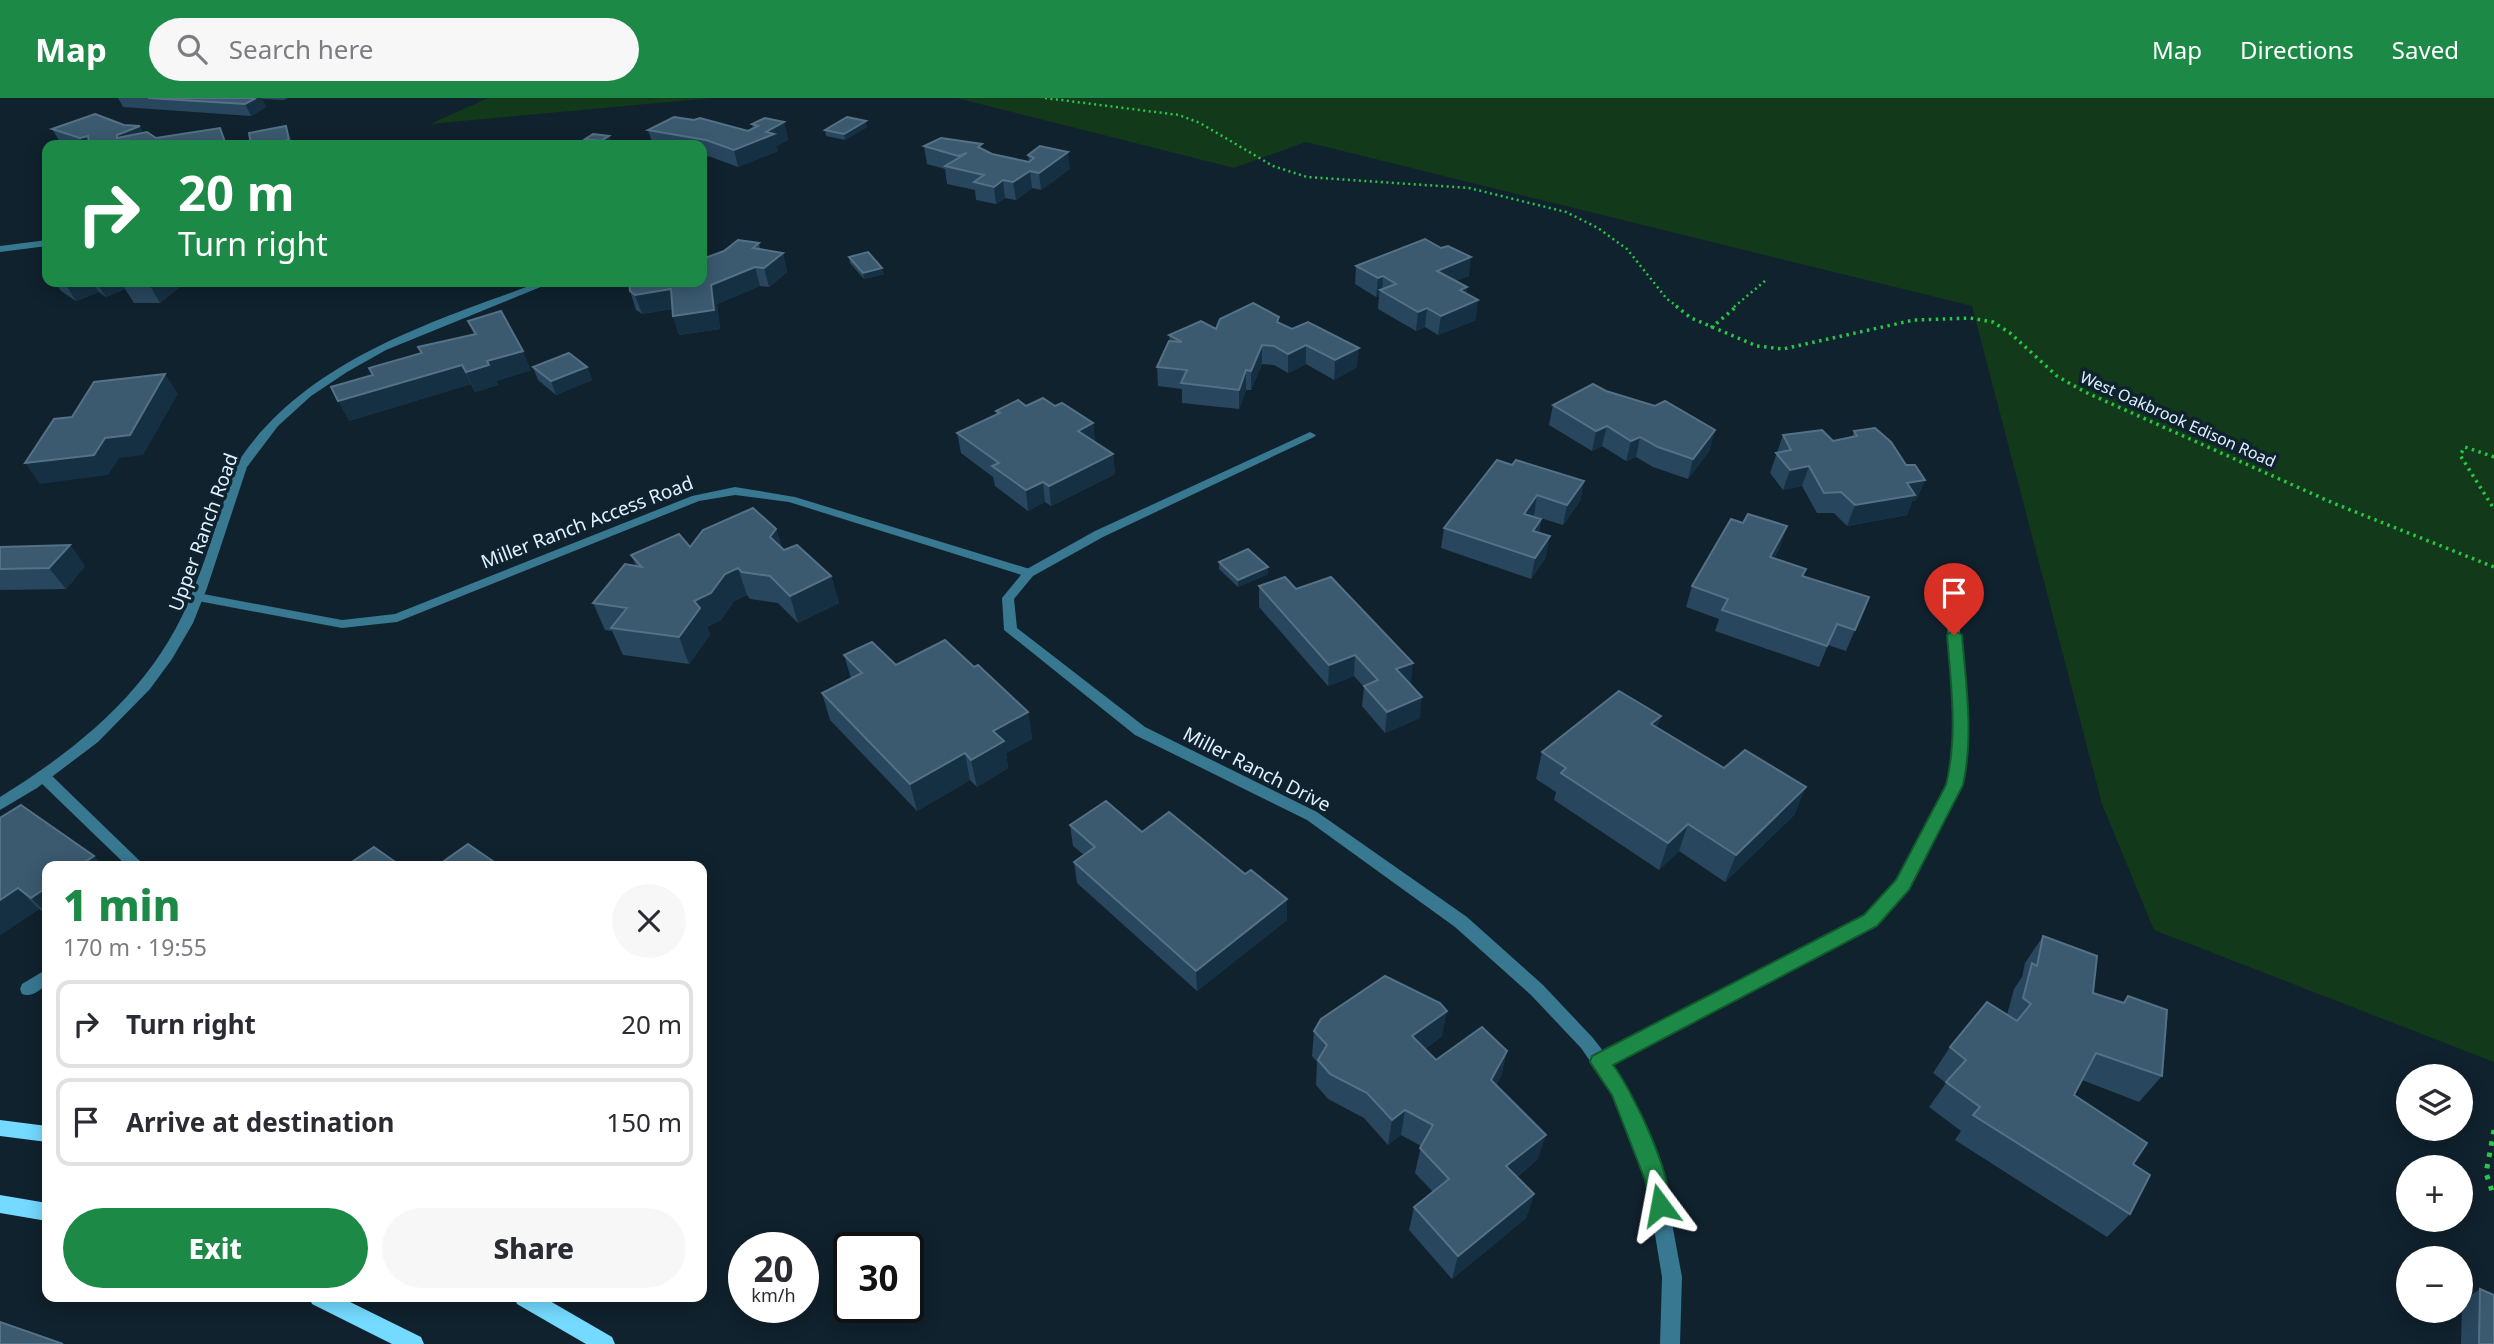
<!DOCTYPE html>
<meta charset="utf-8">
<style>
:root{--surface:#fff;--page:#f7f7f7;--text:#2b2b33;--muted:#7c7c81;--line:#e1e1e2;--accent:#1c8a46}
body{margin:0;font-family:"Noto Sans",sans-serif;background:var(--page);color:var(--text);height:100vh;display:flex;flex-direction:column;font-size:26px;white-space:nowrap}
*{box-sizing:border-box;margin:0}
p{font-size:23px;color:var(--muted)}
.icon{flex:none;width:38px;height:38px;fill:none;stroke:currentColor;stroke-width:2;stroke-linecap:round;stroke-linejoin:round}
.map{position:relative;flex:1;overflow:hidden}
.drawer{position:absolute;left:42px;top:763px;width:665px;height:441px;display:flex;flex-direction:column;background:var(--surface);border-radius:14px;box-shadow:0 4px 18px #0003}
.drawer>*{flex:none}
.hud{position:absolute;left:42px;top:42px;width:665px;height:147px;border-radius:14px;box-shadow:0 4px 18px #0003;background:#1c8a46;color:#fff;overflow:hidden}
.tools{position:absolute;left:2396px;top:966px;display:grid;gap:14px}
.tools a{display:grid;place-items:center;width:77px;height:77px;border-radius:50%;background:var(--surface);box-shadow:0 4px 18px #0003;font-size:35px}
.speed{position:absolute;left:728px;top:1134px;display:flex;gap:14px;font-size:35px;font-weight:700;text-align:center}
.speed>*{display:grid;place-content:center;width:91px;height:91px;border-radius:50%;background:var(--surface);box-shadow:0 4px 18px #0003;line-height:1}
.speed small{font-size:18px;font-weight:400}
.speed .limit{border:4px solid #111;border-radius:10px;background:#fff;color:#111}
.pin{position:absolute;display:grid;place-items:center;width:60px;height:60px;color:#fff;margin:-72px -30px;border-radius:50% 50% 50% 0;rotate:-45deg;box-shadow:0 0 7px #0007}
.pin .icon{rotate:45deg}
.me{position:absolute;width:77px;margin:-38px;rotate:347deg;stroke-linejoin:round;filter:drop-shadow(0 0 5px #0008)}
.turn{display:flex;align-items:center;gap:24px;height:147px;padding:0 21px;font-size:32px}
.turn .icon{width:91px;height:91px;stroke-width:2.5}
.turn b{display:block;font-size:49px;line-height:60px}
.round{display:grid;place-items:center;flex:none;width:74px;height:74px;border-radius:37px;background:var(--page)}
.summary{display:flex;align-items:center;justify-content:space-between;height:119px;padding:0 21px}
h1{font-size:42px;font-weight:800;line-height:52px;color:var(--accent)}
.action{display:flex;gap:14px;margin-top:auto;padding:14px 21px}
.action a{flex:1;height:80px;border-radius:42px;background:var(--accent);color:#fff;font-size:28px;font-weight:800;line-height:80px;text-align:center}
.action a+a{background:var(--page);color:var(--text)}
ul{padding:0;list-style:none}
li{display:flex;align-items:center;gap:21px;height:88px;margin:0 14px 10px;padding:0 7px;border:4px solid var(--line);border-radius:14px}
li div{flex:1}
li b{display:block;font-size:26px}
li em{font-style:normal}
header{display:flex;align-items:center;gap:42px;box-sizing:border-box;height:98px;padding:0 35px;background:var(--accent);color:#fff}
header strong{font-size:33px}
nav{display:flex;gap:38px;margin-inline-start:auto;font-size:24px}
.search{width:490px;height:63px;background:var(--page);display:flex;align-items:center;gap:18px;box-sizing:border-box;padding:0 24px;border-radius:38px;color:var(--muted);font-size:26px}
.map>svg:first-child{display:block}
.green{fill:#12391a}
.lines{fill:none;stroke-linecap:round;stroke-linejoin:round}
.path-far2{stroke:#28c845;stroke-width:2.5;stroke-dasharray:2 3.5;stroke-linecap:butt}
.path-far1{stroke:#28c845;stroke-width:3.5;stroke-dasharray:2.5 4.5;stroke-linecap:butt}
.path{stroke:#28c845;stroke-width:5;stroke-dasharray:4.5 7;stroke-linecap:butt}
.lane{fill:#387890;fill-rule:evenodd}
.street{fill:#387890;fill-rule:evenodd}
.secondary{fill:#74daff;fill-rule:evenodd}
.wall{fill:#28465d}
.shaded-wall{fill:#163043}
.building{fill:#3b596f;stroke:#547185;stroke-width:2}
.route{fill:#1c8a46;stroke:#125a2e;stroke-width:2}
.labels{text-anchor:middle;stroke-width:7;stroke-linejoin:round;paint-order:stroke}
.far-street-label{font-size:16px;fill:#ddf3ff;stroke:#10222e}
.street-label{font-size:19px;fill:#ddf3ff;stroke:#10222e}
</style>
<header>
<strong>Map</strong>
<div class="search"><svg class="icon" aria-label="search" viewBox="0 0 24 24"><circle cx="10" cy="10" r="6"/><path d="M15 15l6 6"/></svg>Search here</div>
<nav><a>Map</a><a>Directions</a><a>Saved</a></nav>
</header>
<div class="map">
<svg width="2494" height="1246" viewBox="0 0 2494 1246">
<rect width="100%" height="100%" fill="#10222e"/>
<g class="green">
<polygon points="488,0 712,0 430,26"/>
<polygon points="957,0 2494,0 2494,964 2154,832 2102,706 1972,208 1306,44 1234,70"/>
</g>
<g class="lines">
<g class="path-far2">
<polyline points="1045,0 1179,17 1200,25 1273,68 1307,79 1469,90 1566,114 1598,130 1627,151 1667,201 1678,209"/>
<polyline points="1734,209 1766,182"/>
</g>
<g class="path-far1">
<polyline points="1676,208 1691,220 1757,248 1783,251 1914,222 1970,220 1993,224 2010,235 2057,278 2085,294 2333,405 2494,469"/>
<polyline points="1711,230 1737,208"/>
<polyline points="2494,359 2465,349 2460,357 2494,411"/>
</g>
<polyline class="path" points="2494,1032 2486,1075 2494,1099"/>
<g class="lane">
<polygon points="44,65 47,65 47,82 43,79"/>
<polygon points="47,142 47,148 0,154 0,148"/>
<polygon points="735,389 795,399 1033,472 1035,475 1029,479 1025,478 789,404 735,397 699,403 397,524 342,530 198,503 192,499 198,495 342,522 395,516 692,398"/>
<polygon points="43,673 48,674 145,768 127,768 38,682 36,678 38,674"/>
<path d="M 47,871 L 47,887 C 39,892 32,900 22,896 L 20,891 L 22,886 Z"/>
</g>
<g class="street">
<path d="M 540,184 L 553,184 L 386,252 L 347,274 L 311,298 L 278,328 L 247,369 L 207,490 L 193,525 L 172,561 L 150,591 L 98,644 L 37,690 L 0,712 L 0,699 C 84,647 159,585 194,490 C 206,461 215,430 225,400 C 229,387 232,373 240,361 C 308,261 432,224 540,184 Z"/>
<polygon points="1310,334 1316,337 1314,339 1103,439 1033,478 1014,501 1017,530 1145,629 1317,714 1467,819 1543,887 1593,940 1603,953 1865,818 1897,783 1947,687 1951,666 1954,622 1946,512 1952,508 1958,512 1968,622 1966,666 1961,687 1909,791 1877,828 1612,966 1629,992 1664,1082 1682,1179 1680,1246 1660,1246 1662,1179 1646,1082 1613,996 1581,950 1531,897 1455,829 1307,722 1135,637 1004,532 1002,500 1025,472 1095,433"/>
</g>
<g class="secondary">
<polygon points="0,1022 47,1028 47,1044 0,1038"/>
<polygon points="0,1097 47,1105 47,1123 0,1115"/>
<polygon points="309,1199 340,1199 421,1239 424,1246 392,1246 312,1206"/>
<polygon points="514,1199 543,1199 612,1239 615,1246 586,1246 517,1206"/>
</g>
</g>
<g class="wall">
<polygon points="118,0 288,0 284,2 262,1 266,9 251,18 123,9"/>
<polygon points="784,24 788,42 776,48 778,53 738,69 711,59 702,57 702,47 653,47 648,32 748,33 753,31 752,26"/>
<polygon points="867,29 845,42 826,38 825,32"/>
<polygon points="52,31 143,35 156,40 228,45 233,47 62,47"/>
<polygon points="609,38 611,44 606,47 587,47 585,41"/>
<polygon points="924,48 983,51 992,56 1029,64 1028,57 1070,71 1041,92 1032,90 1016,102 1005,100 996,106 976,102 975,92 947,86 945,71 927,66"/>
<polygon points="759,145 760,151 783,155 787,174 769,189 760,188 717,206 720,231 679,237 673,218 672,211 642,216 636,212 630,193 702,184 705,160"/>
<polygon points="849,159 884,176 864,181 850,165"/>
<polygon points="1356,168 1469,178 1456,183 1467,189 1466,196 1476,222 1438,237 1425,229 1416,233 1378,211 1379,198 1376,199 1355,186"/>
<polygon points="55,184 186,184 160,205 134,205 125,191 106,199 99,194 76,203 61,193"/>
<polygon points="468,223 531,272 496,283 498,287 475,294 471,286 349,323 373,277 421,255 418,249 474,236"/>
<polygon points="1279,224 1357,269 1334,282 1306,266 1288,275 1274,267 1262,266 1251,292 1246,292 1239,311 1182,305 1182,291 1158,288 1157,269 1170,243 1169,237"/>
<polygon points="533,269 587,269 592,282 556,297 538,282"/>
<polygon points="1553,307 1710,352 1688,381 1653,369 1636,359 1626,363 1602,348 1592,353 1549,327"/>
<polygon points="1026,308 1055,308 1093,325 1095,344 1113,356 1115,376 1051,408 1045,404 1028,413 995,388 993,379 961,355 957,335 997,317 996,313"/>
<polygon points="1854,333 1906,367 1925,382 1916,402 1912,403 1907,417 1847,428 1834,415 1817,415 1802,388 1783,392 1770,375 1783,337 1833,343 1852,339"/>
<polygon points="1512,367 1584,383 1580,403 1563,427 1534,418 1533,419 1541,421 1539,435 1546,459 1531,481 1441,450 1444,430"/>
<polygon points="776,431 782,450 784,452 831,478 839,505 798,525 778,505 750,501 747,497 734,503 721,522 707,529 710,537 689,566 623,557 612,533 605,532 593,505 636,468 631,457 690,449"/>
<polygon points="70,447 85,468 66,491 0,492 0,449"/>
<polygon points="1780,449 1774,460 1806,471 1803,478 1869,499 1846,553 1828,547 1819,569 1715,533 1719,521 1686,509 1692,488"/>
<polygon points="1219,464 1268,469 1268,476 1238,489 1219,471"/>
<polygon points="1259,488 1296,491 1411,586 1420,620 1385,635 1362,608 1364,589 1354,578 1328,588 1259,509"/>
<polygon points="844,557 896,567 974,569 1028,614 1032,641 1006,655 1008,670 977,689 970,682 917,713 830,622 822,595 851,580"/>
<polygon points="1657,630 1795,716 1725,784 1679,753 1659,772 1554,702 1556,694 1536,681 1542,654"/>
<polygon points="0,720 94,758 103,768 47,768 47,817 39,811 0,837"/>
<polygon points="1070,727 1142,734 1245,776 1287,822 1197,893 1077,785 1074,764 1084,757 1073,748"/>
<polygon points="2043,838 2093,895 2123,905 2128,898 2162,978 2139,1004 2082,982 2074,997 2133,1066 2130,1116 2107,1139 1955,1042 1961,1033 1929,1009 1946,985 1933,975 1950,949 2007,917 2014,891 2022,879 2025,865"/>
<polygon points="1314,933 1442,938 1425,951 1436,962 1507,953 1501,978 1496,987 1538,1061 1517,1079 1534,1096 1526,1120 1452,1181 1409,1132 1414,1109 1433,1094 1415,1075 1421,1048 1401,1037 1388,1047 1364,1020 1328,1001 1316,987 1317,964 1312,958"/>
<polygon points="2480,1191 2494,1246 2461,1246 2462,1203"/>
</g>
<g class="shaded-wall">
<polygon points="256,0 262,0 266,9 251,18 245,6"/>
<polygon points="866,23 867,29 845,42 844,36"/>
<polygon points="784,24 788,42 776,48 778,53 738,69 734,52"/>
<polygon points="140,28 149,46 117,40 117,37"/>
<polygon points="286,28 291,40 293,47 258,47"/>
<polygon points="88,38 93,47 85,47 80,40"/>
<polygon points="609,38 611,44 606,47 603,47 601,43"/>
<polygon points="1068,54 1070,71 1041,92 1039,75"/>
<polygon points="1030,73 1032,90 1016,102 1013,84"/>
<polygon points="1003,82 1005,100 996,106 994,89"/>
<polygon points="783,155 787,174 769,189 764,170"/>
<polygon points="1471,159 1469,178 1435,192 1437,173"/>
<polygon points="755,169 760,188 717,206 720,231 679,237 673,218 711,187"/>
<polygon points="882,170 884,176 864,181 863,175"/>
<polygon points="1383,178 1382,194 1380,192 1379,198 1376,199 1378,180"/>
<polygon points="64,184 92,184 99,194 76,203"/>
<polygon points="96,184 145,184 122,186 125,191 106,199"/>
<polygon points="152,184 186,184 160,205 149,186"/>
<polygon points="1467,189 1465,208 1478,202 1476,222 1438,237 1441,218 1460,192"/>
<polygon points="671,191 677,210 642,216 635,197"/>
<polygon points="1427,210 1425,229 1416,233 1418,214"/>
<polygon points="1262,247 1262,266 1251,292 1251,273"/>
<polygon points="1306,247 1306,266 1288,275 1288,256"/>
<polygon points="1359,250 1357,269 1334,282 1335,262"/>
<polygon points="523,253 531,272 496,283 498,287 475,294 466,274 487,263"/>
<polygon points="462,267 471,286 349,323 338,303"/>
<polygon points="587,269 592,282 556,297 551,283"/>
<polygon points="1246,272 1246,292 1239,311 1239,292"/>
<polygon points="165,276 178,296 143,357 119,360 108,377 40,386 25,365 105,340"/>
<polygon points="1093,325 1095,345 1078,333"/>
<polygon points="1607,328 1602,348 1592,353 1596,333"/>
<polygon points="1715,332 1710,352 1688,381 1693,361"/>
<polygon points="1640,339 1636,359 1626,363 1631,343"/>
<polygon points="1113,356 1115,376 1051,408 1049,388"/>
<polygon points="1809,368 1802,388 1783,392 1790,372"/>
<polygon points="1925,382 1916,402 1912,403 1907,417 1847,428 1855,407 1907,385"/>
<polygon points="1584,383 1580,403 1563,427 1567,407"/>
<polygon points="1043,384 1045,404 1028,413 1026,392"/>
<polygon points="1537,397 1534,418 1520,436 1524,416"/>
<polygon points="1541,421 1537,442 1533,433"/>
<polygon points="1787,428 1780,449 1763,480 1770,459"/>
<polygon points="776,431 784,458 770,439"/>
<polygon points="1550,438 1546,459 1531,481 1535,460"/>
<polygon points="70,447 85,468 66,491 49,470"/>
<polygon points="1268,469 1268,476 1238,489 1238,482"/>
<polygon points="738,470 747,497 734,503 721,522 707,529 710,537 689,566 679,539 694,503 725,476"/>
<polygon points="831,478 839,505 798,525 790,498"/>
<polygon points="1355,557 1354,578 1328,588 1329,567"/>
<polygon points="1413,565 1411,586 1394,592 1396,571"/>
<polygon points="1422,599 1420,620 1385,635 1387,614"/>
<polygon points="1028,614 1032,641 1006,655 1008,670 977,689 971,662 993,633"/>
<polygon points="1661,618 1653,645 1651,626"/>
<polygon points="965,655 970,682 917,713 910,686"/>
<polygon points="1806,689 1795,716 1725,784 1736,757"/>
<polygon points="1688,726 1679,753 1659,772 1668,745"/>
<polygon points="94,758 103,768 79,768"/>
<polygon points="47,789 47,816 31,800"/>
<polygon points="18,790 39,811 0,837 0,802"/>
<polygon points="1287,801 1287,822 1197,893 1196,873"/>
<polygon points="702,906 707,916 702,920"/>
<polygon points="1447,913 1442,938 1408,963 1412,938"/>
<polygon points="1507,953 1501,978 1485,1007 1491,982"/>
<polygon points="1405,1012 1401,1037 1388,1047 1392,1022"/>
<polygon points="1546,1037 1538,1061 1500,1092 1506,1068"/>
<polygon points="1534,1096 1526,1120 1452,1181 1458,1158"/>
</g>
<g class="building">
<polygon points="148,0 256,0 245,6"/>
<polygon points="95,16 124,27 140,28 117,37 117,40 147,34 156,40 220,30 225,44 233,47 79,47 89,44 88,38 80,40 52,31"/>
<polygon points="674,19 694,22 700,20 748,33 758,28 752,26 765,20 784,24 766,34 774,36 734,52 706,42 648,32"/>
<polygon points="847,19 866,23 844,36 825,32"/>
<polygon points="286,28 289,42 258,47 251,47 249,35"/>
<polygon points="593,36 609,38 601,43 585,41"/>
<polygon points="941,40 982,46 978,49 992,56 1029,64 1034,60 1028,57 1040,48 1068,54 1039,75 1030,73 1013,84 1003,82 994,89 974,84 984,77 945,68 967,55 958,58 924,48"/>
<polygon points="1425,141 1441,150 1448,148 1471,159 1437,173 1467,189 1460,192 1478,202 1441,218 1427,210 1418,214 1380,192 1396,186 1383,178 1378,180 1356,168"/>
<polygon points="738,142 759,145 753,150 783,155 764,170 755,169 711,187 714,212 673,218 671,191 635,197 630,193 629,184 702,184 702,158 705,160 724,153"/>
<polygon points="868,154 882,170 863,175 849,159"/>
<polygon points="124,184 152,184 149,186 122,186"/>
<polygon points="1253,205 1279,219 1277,224 1292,231 1308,224 1359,250 1335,262 1306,247 1288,256 1274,248 1262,247 1251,273 1246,272 1239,292 1181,285 1187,272 1157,269 1169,243 1182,244 1169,237 1201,223 1216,231 1220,221"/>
<polygon points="501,213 523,253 487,263 489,267 466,274 462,267 338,303 331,289 373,277 369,270 422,255 418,249 476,236 468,223"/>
<polygon points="569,255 587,269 551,283 533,269"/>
<polygon points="165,276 130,337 105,340 94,357 25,365 54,321 72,319 94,284"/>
<polygon points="1593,286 1606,293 1655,308 1665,303 1715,332 1693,361 1658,349 1640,339 1631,343 1607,328 1596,333 1553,307"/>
<polygon points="1043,300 1055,308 1062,305 1093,325 1078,333 1113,356 1049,388 1043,384 1026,392 992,368 999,365 957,335 1000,315 996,313 1018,302 1026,308"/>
<polygon points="1875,330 1891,344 1906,367 1915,367 1925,382 1907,385 1915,397 1855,407 1841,394 1824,395 1809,368 1790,372 1776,355 1791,352 1783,337 1822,332 1833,343 1857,338 1854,333"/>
<polygon points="1497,362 1512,367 1516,362 1584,383 1567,407 1537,397 1524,416 1541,421 1533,433 1550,438 1535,460 1444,430"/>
<polygon points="753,410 776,431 770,439 784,452 797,447 831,478 790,498 770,478 742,474 738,470 725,476 711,495 694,503 700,510 679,539 611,530 627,510 593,505 625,466 642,469 631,457 679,436 690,449 703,432"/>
<polygon points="1748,416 1787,428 1770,459 1806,471 1802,478 1869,499 1855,532 1837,526 1827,548 1722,512 1728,501 1692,488 1731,421 1743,425"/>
<polygon points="70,447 49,470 0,471 0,449"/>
<polygon points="1248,451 1268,469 1238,482 1219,464"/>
<polygon points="1285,479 1296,491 1331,479 1413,565 1396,571 1422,599 1387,614 1364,588 1378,582 1355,557 1329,567 1259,488"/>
<polygon points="945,542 974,569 978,567 1028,614 993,633 1004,643 971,662 965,655 910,686 822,595 862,575 844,557 872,544 896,567"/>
<polygon points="1619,593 1661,618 1651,626 1724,670 1745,652 1806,689 1736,757 1688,726 1668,745 1561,675 1566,670 1542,654"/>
<polygon points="1106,703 1142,734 1169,714 1245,776 1251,772 1287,801 1196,873 1074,764 1095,749 1070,727"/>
<polygon points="21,707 94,758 79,768 47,768 47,789 31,800 18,790 0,802 0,720"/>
<polygon points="468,746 500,768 437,768"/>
<polygon points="374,749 401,768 346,768"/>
<polygon points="2043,838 2097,858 2093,895 2124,905 2128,898 2167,912 2162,978 2096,955 2074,997 2147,1045 2133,1066 2150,1077 2130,1116 1973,1017 1980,1009 1946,984 1966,962 1950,949 1987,904 2017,923 2031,906 2023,900 2032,865 2037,868"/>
<polygon points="1385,878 1440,905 1447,913 1412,938 1436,962 1482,929 1507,953 1491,982 1546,1037 1506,1068 1534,1096 1458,1158 1414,1109 1449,1081 1420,1050 1433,1027 1405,1012 1392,1022 1367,995 1330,976 1318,962 1327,947 1314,933 1321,921"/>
<polygon points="2480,1191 2494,1197 2494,1246 2479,1246"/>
<polygon points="0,1224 63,1246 0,1246"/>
</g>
<path class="route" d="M 1954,532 L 1962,537 C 1966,586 1974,638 1963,687 L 1909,792 L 1877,828 L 1613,967 C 1631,990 1679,1087 1667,1114 L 1660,1117 L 1652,1114 L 1645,1082 L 1612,997 L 1590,964 L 1592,958 L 1864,817 L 1896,782 L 1946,687 C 1958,638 1951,586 1947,537 Z"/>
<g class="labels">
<g class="far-street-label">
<text transform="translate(2178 321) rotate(24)" y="6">West Oakbrook Edison Road</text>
</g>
<g class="street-label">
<text transform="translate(587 424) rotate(-21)" y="7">Miller Ranch Access Road</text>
<text transform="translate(203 434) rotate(-70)" y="7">Upper Ranch Road</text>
<text transform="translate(1257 671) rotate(27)" y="7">Miller Ranch Drive</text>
</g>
</g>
</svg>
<div class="tools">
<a><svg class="icon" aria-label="layers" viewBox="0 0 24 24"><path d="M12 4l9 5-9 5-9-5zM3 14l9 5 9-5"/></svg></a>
<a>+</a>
<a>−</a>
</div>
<div class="speed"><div>20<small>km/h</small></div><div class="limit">30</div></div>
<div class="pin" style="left:1954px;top:537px;background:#d93025"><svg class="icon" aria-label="arrive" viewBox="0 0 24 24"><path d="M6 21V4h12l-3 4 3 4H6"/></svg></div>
<svg class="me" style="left:1660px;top:1107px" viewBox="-20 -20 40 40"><path d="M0-17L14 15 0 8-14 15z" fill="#1c8a46" stroke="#fff" stroke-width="4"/></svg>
<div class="hud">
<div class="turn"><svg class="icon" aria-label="right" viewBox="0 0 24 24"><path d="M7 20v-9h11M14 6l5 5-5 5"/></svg><div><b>20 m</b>Turn right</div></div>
</div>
<section class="drawer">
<div class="summary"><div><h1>1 min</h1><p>170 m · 19:55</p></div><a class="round"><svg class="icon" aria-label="close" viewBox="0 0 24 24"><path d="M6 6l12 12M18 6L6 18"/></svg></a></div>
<ul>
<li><svg class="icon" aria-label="right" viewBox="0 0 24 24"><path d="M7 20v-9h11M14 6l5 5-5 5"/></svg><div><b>Turn right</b></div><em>20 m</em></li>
<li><svg class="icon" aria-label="arrive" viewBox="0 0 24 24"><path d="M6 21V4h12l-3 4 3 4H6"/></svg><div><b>Arrive at destination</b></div><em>150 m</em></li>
</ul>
<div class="action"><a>Exit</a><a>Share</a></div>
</section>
</div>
